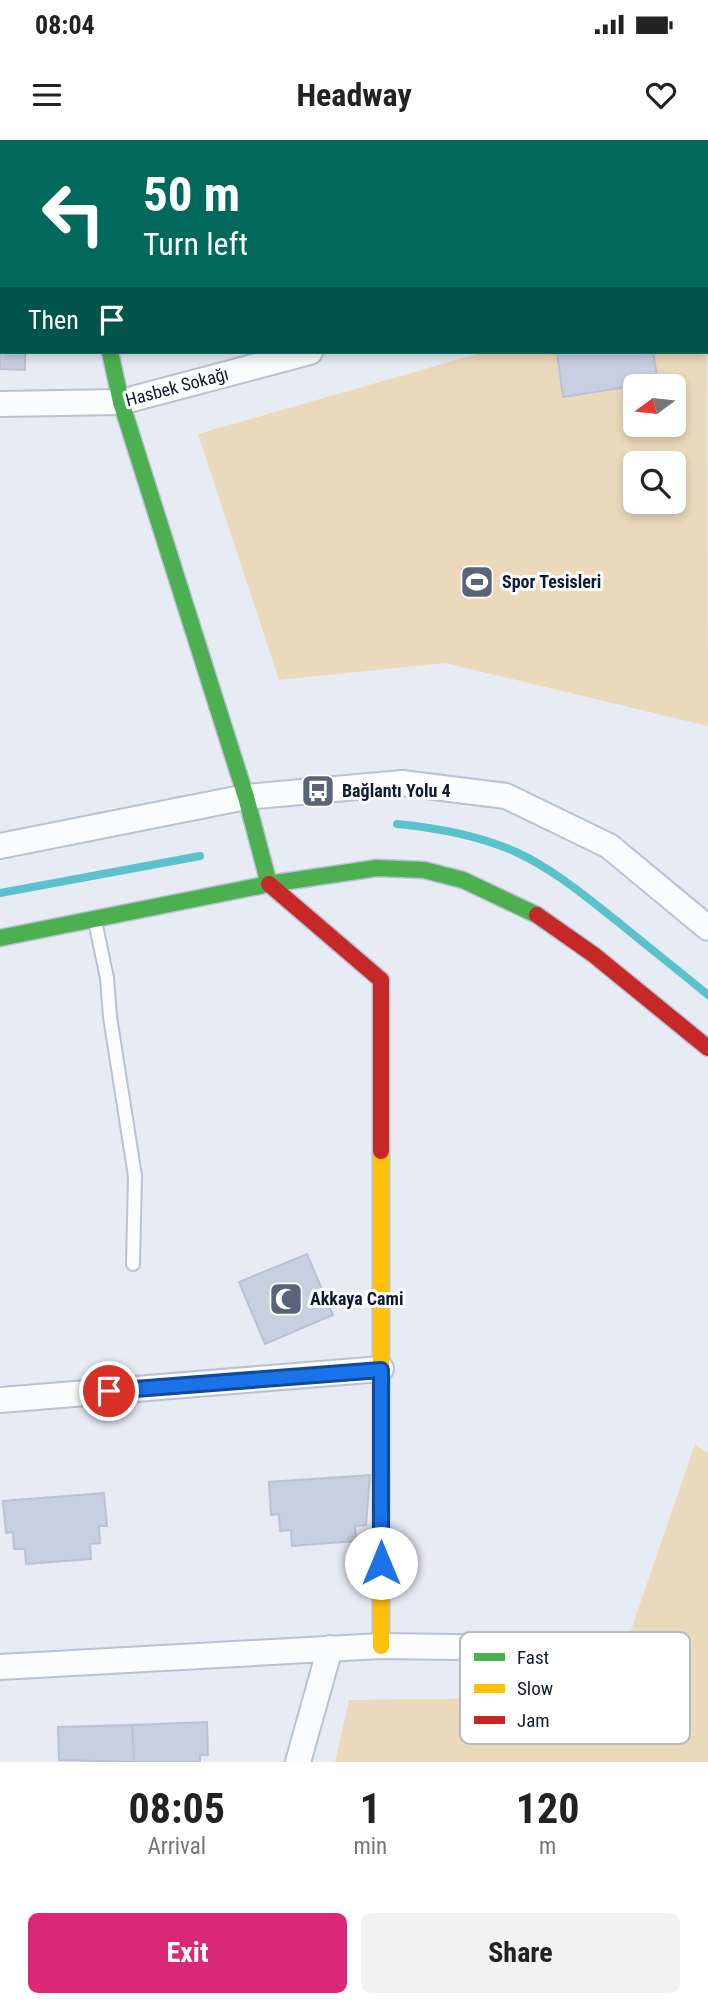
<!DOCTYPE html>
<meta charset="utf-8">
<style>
:root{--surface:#fff;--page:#f2f2f2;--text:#222;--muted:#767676;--accent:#db2777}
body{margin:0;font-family:"Roboto Condensed",sans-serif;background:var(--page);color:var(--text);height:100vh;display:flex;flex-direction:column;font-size:26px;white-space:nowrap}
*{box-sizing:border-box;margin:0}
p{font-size:23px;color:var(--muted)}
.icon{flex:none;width:38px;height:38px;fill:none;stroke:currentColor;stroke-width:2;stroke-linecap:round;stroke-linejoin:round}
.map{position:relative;height:1622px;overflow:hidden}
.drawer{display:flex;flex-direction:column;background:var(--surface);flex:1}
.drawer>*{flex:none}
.guide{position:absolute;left:0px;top:0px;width:709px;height:214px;box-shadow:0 4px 10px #0003;background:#00695c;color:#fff;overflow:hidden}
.needle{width:46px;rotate:255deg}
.fabs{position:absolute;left:623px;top:234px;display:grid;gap:14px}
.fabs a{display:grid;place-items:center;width:63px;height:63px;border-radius:10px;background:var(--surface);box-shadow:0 4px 10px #0003;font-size:35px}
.pin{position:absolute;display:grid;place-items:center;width:60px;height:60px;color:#fff;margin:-30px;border:4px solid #fff;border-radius:50%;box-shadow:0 2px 7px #0007}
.me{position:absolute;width:77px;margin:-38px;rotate:0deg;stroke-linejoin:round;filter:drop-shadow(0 0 5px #0008)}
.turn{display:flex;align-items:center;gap:24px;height:147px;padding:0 28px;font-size:32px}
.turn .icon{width:91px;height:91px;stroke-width:2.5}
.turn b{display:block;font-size:49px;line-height:60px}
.then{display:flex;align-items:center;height:66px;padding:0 28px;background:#0003;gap:14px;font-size:26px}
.eta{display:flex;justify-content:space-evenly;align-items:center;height:119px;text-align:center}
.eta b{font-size:42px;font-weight:700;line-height:49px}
.action{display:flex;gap:14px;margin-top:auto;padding:14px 28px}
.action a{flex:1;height:80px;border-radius:10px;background:var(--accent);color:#fff;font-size:28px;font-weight:700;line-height:80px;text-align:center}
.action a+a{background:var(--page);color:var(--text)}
.status{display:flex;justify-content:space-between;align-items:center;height:49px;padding:0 35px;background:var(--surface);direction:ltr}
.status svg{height:19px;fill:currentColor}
header{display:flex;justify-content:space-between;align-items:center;height:91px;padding:0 28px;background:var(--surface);font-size:32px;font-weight:700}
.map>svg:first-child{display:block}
.green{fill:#ebd9bb;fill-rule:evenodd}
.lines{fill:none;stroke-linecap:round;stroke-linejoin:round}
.stream{stroke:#5ac2cb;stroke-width:8}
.building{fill:#c6d0e1;stroke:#b9c2d4;stroke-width:2}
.lane-casing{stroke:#b8c2d3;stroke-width:16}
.street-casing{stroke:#b8c2d3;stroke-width:28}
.fast-casing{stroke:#b8c2d3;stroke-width:19}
.slow-casing{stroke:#b8c2d3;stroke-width:19}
.jam-casing{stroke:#b8c2d3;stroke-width:19}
.lane{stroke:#fbfcfd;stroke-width:12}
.street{stroke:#fbfcfd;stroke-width:24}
.fast{stroke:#4caf50;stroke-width:16}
.slow{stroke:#ffc107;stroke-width:16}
.jam{stroke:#c62828;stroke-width:16}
.route-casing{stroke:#114b97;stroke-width:18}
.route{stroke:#1a73e8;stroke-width:12}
.labels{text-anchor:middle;stroke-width:6;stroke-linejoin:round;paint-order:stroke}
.street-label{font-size:18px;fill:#0d1b35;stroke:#fff}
.poi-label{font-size:18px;font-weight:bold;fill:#0d1b35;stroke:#fff;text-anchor:start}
.key{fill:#fff;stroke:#b6bbc2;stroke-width:2}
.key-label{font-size:19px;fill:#0d1b35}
</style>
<div class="status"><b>08:04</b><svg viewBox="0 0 49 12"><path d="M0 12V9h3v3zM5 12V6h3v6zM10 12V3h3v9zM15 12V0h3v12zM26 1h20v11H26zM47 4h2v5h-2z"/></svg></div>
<header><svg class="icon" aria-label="menu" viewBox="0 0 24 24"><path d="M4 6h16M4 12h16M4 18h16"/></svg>Headway<svg class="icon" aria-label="heart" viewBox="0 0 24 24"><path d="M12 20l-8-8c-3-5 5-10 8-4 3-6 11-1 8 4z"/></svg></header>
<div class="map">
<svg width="708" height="1622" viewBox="0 0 708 1622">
<rect width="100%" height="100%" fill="#e7ebf4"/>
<g class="green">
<path d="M 707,164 L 708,586 L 445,523 L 279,540 L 198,294 L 484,212 L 707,212 ZM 635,247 L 674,247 L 674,285 L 635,285 ZM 635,324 L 674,324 L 674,362 L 635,362 Z"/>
<polygon points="695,1304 708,1313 708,1622 335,1622 349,1560 608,1557"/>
</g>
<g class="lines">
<g class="stream">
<path d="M 397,684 C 438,688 478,695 516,712 C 553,729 585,756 617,781 C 647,806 678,830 708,855"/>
<polyline points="0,753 200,716"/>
</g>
</g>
<g class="building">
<polygon points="0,183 2,212 25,212 25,230 0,229"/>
<polygon points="557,212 653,212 658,242 563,257"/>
<polygon points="307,1114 333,1175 265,1204 239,1142"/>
<polygon points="370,1335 366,1385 355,1386 356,1401 292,1406 291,1390 280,1391 279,1374 271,1375 269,1342"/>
<polygon points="104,1353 107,1386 99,1386 100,1403 90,1404 91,1419 26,1424 25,1409 14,1409 13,1392 6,1393 3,1361"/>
<polygon points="207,1582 208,1615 200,1615 200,1622 134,1622 132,1585"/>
<polygon points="132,1585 134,1622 59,1620 58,1587"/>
</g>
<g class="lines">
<defs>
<polyline id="lane" points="95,781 107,838 110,877 135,1036 133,1124"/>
<g id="street">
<polyline points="569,0 570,2"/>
<polyline points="0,21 2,21"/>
<polyline points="707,120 708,120"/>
<polyline points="0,264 121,262 310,212"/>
<polyline points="0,706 246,657 402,643 506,656 609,706 708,788"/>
<polyline points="0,1260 381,1229"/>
<polyline points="0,1527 381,1506 598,1509"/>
<polyline points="298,1622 330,1508"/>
</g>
<g id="fast">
<polyline points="68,0 68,2"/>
<polyline points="110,212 121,262 246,657 269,744"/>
<polyline points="0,798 269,744 377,728 424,730 463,740 537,775"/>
</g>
<polyline id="slow" points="381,1011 381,1506"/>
<g id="jam">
<polyline points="269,744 381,840 381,1011"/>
<polyline points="537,775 594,815 708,908"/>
</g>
</defs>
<use href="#lane" class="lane-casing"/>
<use href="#street" class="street-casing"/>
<use href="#fast" class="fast-casing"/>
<use href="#slow" class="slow-casing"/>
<use href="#jam" class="jam-casing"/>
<use href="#lane" class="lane"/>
<use href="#street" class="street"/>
<use href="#fast" class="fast"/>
<use href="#slow" class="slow"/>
<use href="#jam" class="jam"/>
</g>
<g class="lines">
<defs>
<polyline id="route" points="109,1251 381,1230 381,1423"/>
</defs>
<use href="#route" class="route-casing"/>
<use href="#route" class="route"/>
</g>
<defs>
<symbol id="stadium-square" viewBox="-11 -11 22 22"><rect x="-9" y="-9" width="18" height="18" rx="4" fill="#596478" stroke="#fff"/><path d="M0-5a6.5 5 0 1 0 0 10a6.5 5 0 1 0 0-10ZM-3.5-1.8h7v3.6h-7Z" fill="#fff"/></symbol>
<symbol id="bus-square" viewBox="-11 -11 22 22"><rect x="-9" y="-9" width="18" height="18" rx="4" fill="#596478" stroke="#fff"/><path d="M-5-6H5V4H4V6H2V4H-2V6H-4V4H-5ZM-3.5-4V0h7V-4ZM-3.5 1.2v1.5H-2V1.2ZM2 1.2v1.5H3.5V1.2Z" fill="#fff"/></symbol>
<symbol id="mosque-square" viewBox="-11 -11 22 22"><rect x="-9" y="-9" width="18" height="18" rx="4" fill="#596478" stroke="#fff"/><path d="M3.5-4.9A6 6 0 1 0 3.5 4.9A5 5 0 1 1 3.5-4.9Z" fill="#fff"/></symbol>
</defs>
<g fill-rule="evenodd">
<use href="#stadium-square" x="458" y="423" width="38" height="38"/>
<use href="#bus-square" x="299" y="632" width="38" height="38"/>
<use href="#mosque-square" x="267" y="1140" width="38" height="38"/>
</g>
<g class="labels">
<g class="street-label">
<text transform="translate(177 247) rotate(-15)" y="6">Hasbek Sokağı</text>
</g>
<g class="poi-label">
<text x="502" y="448">Spor Tesisleri</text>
<text x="342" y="657">Bağlantı Yolu 4</text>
<text x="310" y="1165">Akkaya Cami</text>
</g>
</g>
<rect x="460" y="1492" width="230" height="112" rx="10" class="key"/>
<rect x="474" y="1513" width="31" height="8" fill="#4caf50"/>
<rect x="474" y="1544" width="31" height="9" fill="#ffc107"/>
<rect x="474" y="1576" width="31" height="8" fill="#c62828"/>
<g class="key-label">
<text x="517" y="1524">Fast</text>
<text x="517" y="1555">Slow</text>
<text x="517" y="1587">Jam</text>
</g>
</svg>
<div class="fabs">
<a><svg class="needle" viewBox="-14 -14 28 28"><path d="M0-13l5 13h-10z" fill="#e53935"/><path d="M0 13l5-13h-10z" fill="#767676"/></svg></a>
<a><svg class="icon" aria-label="search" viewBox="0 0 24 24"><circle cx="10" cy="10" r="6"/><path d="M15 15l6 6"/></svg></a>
</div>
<div class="pin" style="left:109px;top:1251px;background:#d93025"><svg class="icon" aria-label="arrive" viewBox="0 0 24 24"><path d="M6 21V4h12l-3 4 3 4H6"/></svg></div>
<svg class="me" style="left:381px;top:1423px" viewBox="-20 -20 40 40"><circle r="19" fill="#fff"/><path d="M0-13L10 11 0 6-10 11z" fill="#1a73e8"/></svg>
<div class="guide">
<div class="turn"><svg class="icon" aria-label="left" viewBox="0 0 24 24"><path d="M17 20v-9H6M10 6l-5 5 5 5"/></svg><div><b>50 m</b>Turn left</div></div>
<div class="then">Then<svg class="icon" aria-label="arrive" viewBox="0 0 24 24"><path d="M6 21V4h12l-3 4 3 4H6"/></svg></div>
</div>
</div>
<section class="drawer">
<div class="eta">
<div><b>08:05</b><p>Arrival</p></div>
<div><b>1</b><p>min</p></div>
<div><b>120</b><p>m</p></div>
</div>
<div class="action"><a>Exit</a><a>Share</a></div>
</section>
